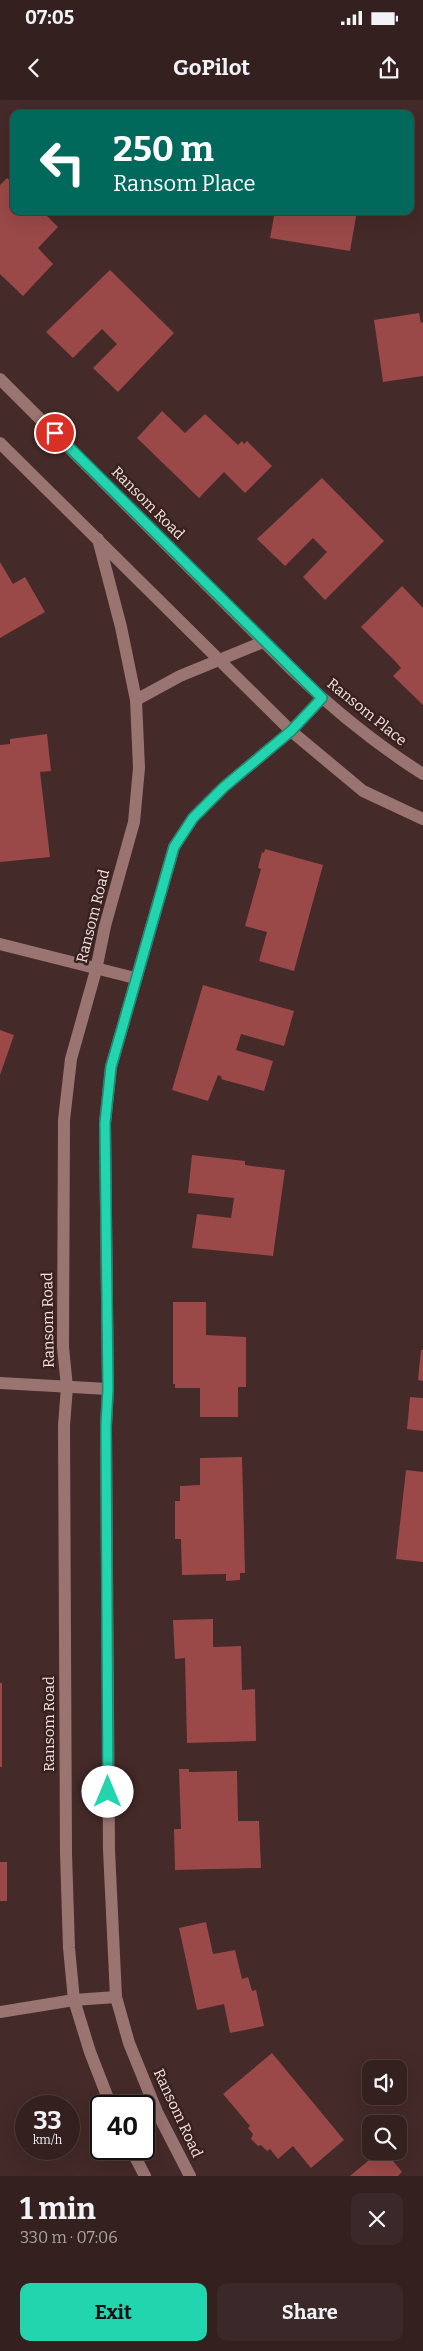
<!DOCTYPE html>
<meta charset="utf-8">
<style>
:root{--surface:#33201f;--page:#3b2828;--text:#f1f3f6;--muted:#a9a3a4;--line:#4e3e3d;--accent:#23d5af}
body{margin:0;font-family:Bitter,serif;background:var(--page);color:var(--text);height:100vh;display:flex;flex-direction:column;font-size:19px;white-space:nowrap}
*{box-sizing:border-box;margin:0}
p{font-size:16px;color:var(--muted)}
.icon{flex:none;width:28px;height:28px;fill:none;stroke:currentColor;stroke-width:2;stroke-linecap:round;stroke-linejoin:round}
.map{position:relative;height:2076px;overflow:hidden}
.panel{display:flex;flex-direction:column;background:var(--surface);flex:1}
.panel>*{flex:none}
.guide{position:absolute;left:10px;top:10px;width:404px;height:105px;border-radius:10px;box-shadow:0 5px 20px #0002,0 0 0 1px var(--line);background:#00695c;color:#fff;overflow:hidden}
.tools{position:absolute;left:362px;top:1960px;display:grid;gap:10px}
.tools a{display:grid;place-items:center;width:45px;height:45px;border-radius:10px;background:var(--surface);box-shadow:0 5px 20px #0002,0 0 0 1px var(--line);font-size:25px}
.speed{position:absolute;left:15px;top:1995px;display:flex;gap:10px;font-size:25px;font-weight:700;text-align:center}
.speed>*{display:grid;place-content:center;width:65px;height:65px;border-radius:50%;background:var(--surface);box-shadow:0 5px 20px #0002,0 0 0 1px var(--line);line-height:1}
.speed small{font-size:12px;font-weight:400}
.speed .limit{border:2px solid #111;border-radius:8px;background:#fff;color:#111}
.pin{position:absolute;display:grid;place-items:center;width:42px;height:42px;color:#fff;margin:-21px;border:2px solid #fff;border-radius:50%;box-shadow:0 1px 5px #0007}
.me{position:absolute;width:55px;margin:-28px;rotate:0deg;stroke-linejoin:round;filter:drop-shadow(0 0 4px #0008)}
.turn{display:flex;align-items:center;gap:18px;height:105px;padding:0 20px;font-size:22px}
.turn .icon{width:65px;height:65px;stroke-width:2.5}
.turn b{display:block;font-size:35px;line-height:42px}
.round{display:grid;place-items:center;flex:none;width:52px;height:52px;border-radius:10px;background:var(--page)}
.headline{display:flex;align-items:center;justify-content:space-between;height:85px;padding:0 20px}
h1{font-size:30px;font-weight:700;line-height:38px}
.button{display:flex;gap:10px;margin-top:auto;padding:10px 20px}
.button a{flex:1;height:58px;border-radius:10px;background:var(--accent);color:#111;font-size:20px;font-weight:700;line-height:58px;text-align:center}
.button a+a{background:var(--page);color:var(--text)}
.status{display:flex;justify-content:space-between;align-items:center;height:35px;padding:0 25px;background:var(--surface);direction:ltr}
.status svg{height:14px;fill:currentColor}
header{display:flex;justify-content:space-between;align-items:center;height:65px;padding:0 20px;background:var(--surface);font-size:22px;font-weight:700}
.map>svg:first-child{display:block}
.building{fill:#9a4948}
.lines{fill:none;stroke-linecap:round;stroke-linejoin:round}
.minor{stroke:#9a7471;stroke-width:12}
.route-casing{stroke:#178a72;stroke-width:12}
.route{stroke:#23d5af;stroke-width:9}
.labels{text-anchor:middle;stroke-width:5;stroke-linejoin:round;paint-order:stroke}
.street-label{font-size:15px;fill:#f4e3e1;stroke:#39211f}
</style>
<div class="status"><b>07:05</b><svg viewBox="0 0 49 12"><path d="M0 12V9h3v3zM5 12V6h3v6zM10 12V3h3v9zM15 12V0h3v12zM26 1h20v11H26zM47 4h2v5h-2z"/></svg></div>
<header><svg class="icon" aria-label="back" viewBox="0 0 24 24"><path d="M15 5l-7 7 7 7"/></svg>GoPilot<svg class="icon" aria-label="share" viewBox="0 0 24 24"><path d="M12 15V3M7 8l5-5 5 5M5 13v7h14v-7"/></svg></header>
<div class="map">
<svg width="423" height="2076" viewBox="0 0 423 2076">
<rect width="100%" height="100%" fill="#442a29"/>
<g class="building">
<polygon points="7,78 14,85 14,111 42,111 58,127 38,148 53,164 23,196 0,174 0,85"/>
<polygon points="275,111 357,111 350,151 270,138"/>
<polygon points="110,170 174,233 118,292 93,268 117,244 102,229 73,258 46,232"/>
<polygon points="419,213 421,223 423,222 423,276 383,282 374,220"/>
<polygon points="162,311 185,333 205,314 238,345 242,341 244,344 247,341 272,366 245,393 224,372 199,398 137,338"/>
<polygon points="322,378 384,441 325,500 303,477 327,452 313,438 285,466 257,439"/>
<polygon points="0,462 13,484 25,477 45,512 0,538"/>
<polygon points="402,486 423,508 423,605 393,576 401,568 395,561 361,527"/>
<polygon points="47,634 51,671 40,672 50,757 0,762 0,645 10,644 10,639"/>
<polygon points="265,749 323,765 294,871 259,861 267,832 245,826 261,769 258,768 262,752 264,753"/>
<polygon points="203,885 294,911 284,946 241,934 236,950 273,961 264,991 221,979 222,977 218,975 208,1001 172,990"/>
<polygon points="0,930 14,935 0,975"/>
<polygon points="192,1055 245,1061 245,1065 285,1070 273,1156 192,1148 197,1114 231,1118 234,1098 188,1093"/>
<polygon points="173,1202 206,1202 206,1235 246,1237 246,1287 238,1287 238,1317 200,1317 200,1288 175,1288 175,1284 173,1284"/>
<polygon points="421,1250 423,1250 423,1281 418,1280"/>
<polygon points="410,1297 423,1298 423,1331 407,1329"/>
<polygon points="242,1357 245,1473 240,1473 240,1480 226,1481 226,1474 182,1475 181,1439 175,1439 175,1401 180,1401 180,1386 200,1385 200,1358"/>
<polygon points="406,1370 423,1372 423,1462 396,1459"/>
<polygon points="213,1519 213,1547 241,1546 242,1590 255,1589 256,1641 187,1643 185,1558 175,1559 173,1520"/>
<rect x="0" y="1583" width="2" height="84"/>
<polygon points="179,1669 189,1669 189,1672 237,1671 238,1721 259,1721 261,1768 175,1770 174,1729 181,1729"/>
<rect x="0" y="1762" width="7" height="39"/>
<polygon points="206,1822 213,1854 235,1850 242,1879 248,1877 252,1891 256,1890 264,1926 230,1933 224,1904 197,1910 179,1828"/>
<polygon points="272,1953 344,2040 311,2068 293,2046 278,2059 270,2049 267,2051 261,2045 258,2046 251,2039 253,2034 248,2028 250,2026 223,1994"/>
<polygon points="380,2051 385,2051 402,2072 398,2076 350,2076"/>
</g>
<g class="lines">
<g class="minor">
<path d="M 0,279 L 293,571 C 335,611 374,643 423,674"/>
<polyline points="0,343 291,631 363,691 423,719"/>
<polyline points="98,439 121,527 136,600 139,668 134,722 105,826 96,870 71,959 64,1020 63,1247 67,1287 64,1325 66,1753 69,1848 74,1900 90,1952 111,2006"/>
<polyline points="136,600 180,576 263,542"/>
<polyline points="0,844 135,878"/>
<polyline points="0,1283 108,1289"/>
<polyline points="0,1912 74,1900 116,1897"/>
<polyline points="131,2049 145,2076"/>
<polyline points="190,2076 157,2012 129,1943 116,1897 109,1750 106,1326 108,1289 105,1023 111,967 174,747 193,718 224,687 291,631 322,598"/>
</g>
</g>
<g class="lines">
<defs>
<polyline id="route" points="55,333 322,598 291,631 224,687 193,718 174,747 111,967 105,1023 108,1289 106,1326 108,1692"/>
</defs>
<use href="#route" class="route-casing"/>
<use href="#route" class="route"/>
</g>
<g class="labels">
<g class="street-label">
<text transform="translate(148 403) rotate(45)" y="5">Ransom Road</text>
<text transform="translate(367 612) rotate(39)" y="5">Ransom Place</text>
<text transform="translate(93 816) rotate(-76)" y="5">Ransom Road</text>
<text transform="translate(48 1220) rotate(-91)" y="5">Ransom Road</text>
<text transform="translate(49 1624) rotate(-90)" y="5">Ransom Road</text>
<text transform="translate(178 2013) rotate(65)" y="5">Ransom Road</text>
</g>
</g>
</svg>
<div class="tools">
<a><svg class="icon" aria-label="sound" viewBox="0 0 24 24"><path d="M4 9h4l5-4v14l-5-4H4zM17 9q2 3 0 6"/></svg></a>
<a><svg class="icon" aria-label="search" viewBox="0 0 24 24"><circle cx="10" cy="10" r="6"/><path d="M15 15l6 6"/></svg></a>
</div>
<div class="speed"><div>33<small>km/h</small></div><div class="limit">40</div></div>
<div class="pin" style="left:55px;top:333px;background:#d93025"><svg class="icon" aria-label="arrive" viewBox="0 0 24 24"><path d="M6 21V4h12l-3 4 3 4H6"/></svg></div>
<svg class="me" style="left:108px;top:1692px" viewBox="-20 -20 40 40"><circle r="19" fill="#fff"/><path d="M0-13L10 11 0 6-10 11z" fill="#23d5af"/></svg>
<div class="guide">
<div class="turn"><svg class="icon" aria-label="left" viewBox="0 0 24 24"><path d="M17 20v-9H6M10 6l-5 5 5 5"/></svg><div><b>250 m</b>Ransom Place</div></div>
</div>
</div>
<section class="panel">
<div class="headline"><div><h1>1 min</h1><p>330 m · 07:06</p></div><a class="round"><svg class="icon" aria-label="close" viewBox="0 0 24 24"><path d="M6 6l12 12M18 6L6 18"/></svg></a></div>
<div class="button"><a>Exit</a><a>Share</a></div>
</section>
